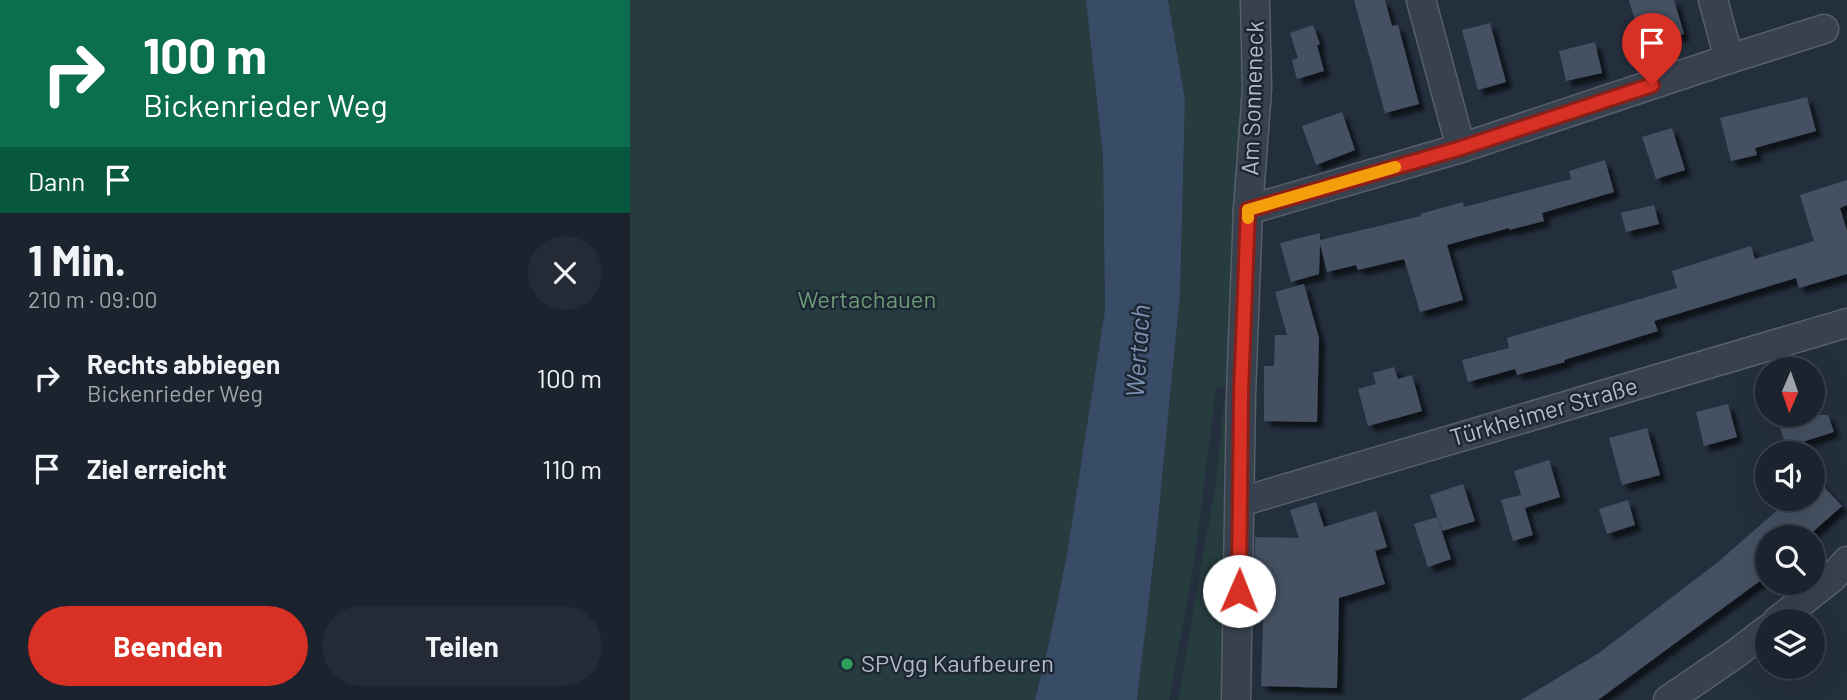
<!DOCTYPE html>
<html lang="de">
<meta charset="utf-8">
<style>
:root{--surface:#1b232e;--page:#242b36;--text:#f1f3f6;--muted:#a0a4aa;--line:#39404a;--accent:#d93025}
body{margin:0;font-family:Barlow,sans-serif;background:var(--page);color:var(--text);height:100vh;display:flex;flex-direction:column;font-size:26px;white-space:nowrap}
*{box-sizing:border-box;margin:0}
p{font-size:23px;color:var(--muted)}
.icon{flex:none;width:38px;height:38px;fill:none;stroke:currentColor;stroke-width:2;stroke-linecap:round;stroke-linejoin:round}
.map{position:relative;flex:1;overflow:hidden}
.panel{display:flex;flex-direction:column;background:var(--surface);width:630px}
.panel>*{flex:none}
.top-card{background:#0b6e4f;color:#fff;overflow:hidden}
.needle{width:46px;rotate:182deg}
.tools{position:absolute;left:1125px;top:357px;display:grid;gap:14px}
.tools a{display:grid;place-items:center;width:70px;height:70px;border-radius:50%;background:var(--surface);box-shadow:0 7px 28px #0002,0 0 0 2px var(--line);font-size:35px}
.pin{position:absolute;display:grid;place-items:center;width:60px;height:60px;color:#fff;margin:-72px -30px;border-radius:50% 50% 50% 0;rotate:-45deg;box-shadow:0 0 7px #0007}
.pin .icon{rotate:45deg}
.me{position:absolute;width:77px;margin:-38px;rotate:1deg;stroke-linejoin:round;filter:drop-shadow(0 0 5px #0008)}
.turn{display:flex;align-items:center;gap:24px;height:147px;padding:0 28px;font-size:32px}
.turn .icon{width:91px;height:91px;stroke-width:2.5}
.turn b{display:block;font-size:49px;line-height:60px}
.then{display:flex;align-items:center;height:66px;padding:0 28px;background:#0003;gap:14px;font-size:26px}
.round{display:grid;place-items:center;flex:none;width:74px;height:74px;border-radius:37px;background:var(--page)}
.head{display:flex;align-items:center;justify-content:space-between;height:119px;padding:0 28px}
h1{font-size:42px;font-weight:700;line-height:52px}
.primary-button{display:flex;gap:14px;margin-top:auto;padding:14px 28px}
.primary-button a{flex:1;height:80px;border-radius:42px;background:var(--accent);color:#fff;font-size:28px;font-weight:700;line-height:80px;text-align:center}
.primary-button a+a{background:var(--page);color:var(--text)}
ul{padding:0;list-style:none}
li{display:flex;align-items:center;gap:21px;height:91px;padding:0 28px}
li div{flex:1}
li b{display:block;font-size:26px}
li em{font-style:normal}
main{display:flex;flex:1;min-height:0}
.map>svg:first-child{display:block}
.green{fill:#263c3f}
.water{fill:#394c67}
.building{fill:#455162;filter:url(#shadow)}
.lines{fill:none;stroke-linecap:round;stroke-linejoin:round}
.street-casing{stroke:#565f6c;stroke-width:31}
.street{stroke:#38414e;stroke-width:28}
.route-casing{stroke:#8d1f18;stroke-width:18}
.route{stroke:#d93025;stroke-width:12}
.slow{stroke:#f59e0b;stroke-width:12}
.leisure-dot{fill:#2e9e5b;stroke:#1d2633;stroke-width:2.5}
.labels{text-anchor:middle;stroke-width:5;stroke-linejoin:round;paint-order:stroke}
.street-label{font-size:24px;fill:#b4bcc9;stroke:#1d2633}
.park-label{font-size:24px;fill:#6b9a76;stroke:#1d2633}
.poi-label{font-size:24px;fill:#b4bcc9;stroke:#1d2633;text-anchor:start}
.water-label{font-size:26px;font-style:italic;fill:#7c92b1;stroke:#1d2633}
</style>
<main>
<section class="panel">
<div class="top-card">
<div class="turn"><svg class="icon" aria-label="right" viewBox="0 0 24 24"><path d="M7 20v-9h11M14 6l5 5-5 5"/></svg><div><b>100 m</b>Bickenrieder Weg</div></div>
<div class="then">Dann<svg class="icon" aria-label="arrive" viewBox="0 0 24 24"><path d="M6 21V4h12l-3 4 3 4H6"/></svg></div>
</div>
<div class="head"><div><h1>1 Min.</h1><p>210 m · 09:00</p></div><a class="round"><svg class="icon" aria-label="close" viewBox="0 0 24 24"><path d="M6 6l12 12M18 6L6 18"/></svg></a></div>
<ul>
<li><svg class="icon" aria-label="right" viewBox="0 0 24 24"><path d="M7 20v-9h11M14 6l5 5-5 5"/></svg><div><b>Rechts abbiegen</b><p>Bickenrieder Weg</p></div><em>100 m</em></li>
<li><svg class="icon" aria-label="arrive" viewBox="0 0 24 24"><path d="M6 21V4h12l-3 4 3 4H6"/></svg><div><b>Ziel erreicht</b></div><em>110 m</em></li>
</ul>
<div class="primary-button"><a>Beenden</a><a>Teilen</a></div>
</section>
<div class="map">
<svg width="1217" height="700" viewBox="0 0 1217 700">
<defs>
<filter id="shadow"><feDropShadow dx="6" dy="6" stdDeviation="2" flood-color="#0009"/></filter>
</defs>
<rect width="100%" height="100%" fill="#242f3e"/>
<g class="green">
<polygon points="0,0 456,0 473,156 475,310 437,554 419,643 405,700 0,700"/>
<polygon points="538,0 614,0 618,90 602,386 586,388 564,563 539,700 507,700 526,540 550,294 555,100"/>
<polygon points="594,401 608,402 601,700 548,700 586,481"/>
</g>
<polygon class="water" points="456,0 538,0 555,100 550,294 526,540 507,700 405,700 419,643 437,554 475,310 473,156"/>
<g class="building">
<polygon points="724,0 755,0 762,26 768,25 789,104 755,113"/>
<polygon points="999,0 1044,0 1054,34 1012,45"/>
<polygon points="860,23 876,82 848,90 832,30"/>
<polygon points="683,25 690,44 687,45 694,71 667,79 662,60 668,58 660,33"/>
<polygon points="965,42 972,73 936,81 929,51"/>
<polygon points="1177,97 1186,131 1125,148 1127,155 1101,161 1090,118"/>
<polygon points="712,112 725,150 686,165 672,126"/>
<polygon points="1042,128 1055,170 1026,179 1012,137"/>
<polygon points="975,160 984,192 912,213 914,221 879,230 879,228 817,245 833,300 790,312 774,259 728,270 726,265 697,272 690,244 689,274 661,282 650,243 690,233 690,240 791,216 790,214 833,202 834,207 941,179 939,171"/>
<polygon points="1217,180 1217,205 1210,208 1217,231 1217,274 1169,288 1166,278 1024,321 1028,331 934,360 935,362 887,375 885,369 838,382 832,360 879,348 877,338 1047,288 1042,271 1121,246 1125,259 1184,241 1170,195"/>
<polygon points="1024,205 1029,224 996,232 991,213"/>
<polygon points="674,284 689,338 687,422 634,421 634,366 644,366 645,335 657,335 645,292"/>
<polygon points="764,367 768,379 782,375 792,411 738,426 728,389 746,384 743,373"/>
<polygon points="1098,404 1107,437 1074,446 1066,412"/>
<polygon points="1146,415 1198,415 1204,432 1156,447"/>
<polygon points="1017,428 1030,475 992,485 979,438"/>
<polygon points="919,460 930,497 895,508 884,471"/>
<polygon points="1183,475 1212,506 1177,537 1138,537 1138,575 968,700 891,700 969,653 1088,562 1160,499 1183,499"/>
<polygon points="833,484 845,521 812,531 800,495"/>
<polygon points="891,495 903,535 883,541 871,500"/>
<polygon points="998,500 1005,525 977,534 969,509"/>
<polygon points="686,502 694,527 746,511 757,547 745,551 755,584 709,598 707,688 631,686 634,595 624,595 625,537 669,538 660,510"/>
<polygon points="807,517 821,559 798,567 784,524"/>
</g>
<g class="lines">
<defs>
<g id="street">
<polyline points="791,0 831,148"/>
<polyline points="1099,59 1194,29"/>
<polyline points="618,210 831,148 1099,59 1083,0"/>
<polyline points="610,502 1217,323"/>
<polyline points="1147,621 1202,578 1217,561"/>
<polyline points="606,700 611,394 618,210 627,89 625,0"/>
<polyline points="1038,700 1104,655 1138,629"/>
</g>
</defs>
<use href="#street" class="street-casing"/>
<use href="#street" class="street"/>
</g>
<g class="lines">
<defs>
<polyline id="route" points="609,591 611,394 618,210 831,148 1022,85"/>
</defs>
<use href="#route" class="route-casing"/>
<use href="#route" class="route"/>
<polyline class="slow" points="618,218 618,210 765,167"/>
</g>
<circle class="leisure-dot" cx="217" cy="664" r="7"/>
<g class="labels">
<g class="street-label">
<text transform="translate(623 98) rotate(-88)" y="8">Am Sonneneck</text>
<text transform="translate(914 412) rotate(-16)" y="8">Türkheimer Straße</text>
</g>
<g class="park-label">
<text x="237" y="308">Wertachauen</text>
</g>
<g class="poi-label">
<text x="231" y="672">SPVgg Kaufbeuren</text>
</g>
<g class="water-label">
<text transform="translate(508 351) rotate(-86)" y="9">Wertach</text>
</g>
</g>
</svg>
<div class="tools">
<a><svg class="needle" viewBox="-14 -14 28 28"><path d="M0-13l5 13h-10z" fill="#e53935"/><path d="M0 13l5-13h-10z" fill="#a0a4aa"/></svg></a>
<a><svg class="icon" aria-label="sound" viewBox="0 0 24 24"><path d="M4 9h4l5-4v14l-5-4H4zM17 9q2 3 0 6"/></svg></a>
<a><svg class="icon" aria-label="search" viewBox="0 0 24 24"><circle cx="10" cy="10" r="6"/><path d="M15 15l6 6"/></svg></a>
<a><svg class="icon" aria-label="layers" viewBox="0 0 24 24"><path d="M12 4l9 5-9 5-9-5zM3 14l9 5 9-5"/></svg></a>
</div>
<div class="pin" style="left:1022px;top:85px;background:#d93025"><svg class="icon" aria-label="arrive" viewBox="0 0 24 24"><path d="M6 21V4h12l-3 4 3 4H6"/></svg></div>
<svg class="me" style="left:609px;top:591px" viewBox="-20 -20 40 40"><circle r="19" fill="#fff"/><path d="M0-13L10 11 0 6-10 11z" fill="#d93025"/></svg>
</div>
</main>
